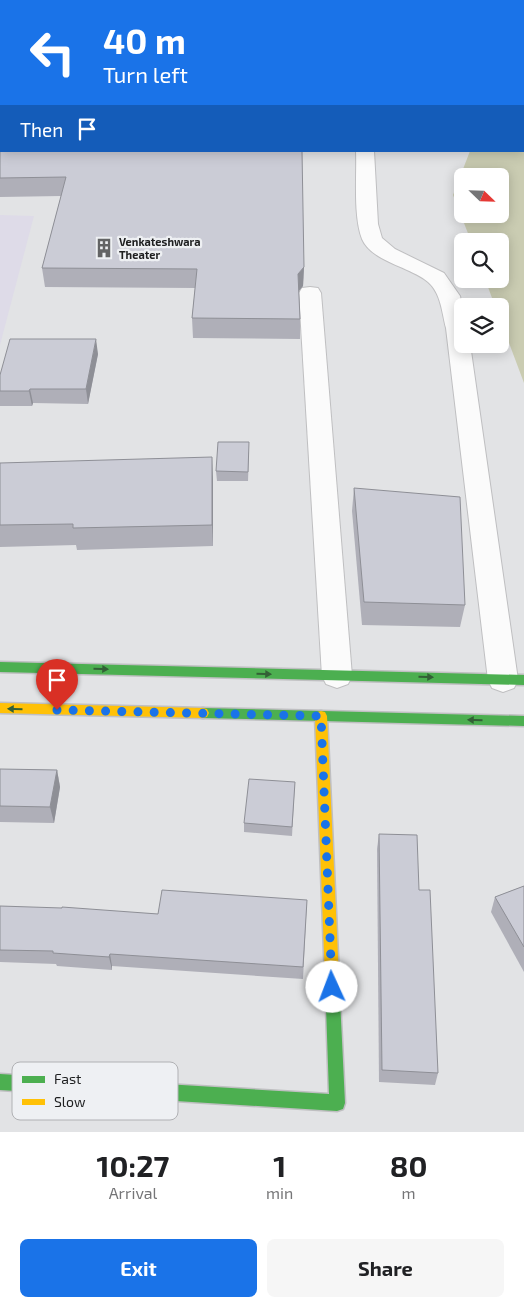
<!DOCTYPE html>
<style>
:root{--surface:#fff;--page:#f6f6f6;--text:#202124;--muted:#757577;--accent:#1a73e8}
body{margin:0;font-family:"Exo 2",sans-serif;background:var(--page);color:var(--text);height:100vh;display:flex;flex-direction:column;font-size:19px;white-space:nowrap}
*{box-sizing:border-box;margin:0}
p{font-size:16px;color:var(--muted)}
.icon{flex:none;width:28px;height:28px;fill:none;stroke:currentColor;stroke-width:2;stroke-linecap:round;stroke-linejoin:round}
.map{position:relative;height:1132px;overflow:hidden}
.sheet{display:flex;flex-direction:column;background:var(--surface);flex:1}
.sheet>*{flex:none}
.banner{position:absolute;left:0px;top:0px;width:525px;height:152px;box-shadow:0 2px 12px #0003;background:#1a73e8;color:#fff;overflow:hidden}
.needle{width:32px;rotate:113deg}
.buttons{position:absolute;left:454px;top:168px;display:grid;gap:10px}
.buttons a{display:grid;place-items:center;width:55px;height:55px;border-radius:8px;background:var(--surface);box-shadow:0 2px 12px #0003;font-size:25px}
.pin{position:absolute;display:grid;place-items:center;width:42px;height:42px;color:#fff;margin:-51px -21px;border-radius:50% 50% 50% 0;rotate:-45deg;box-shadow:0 0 5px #0007}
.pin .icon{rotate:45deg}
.me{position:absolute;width:55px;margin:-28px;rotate:358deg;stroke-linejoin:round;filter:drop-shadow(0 0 4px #0008)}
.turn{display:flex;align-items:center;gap:18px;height:105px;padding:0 20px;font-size:22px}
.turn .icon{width:65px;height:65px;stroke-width:2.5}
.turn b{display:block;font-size:35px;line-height:42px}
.then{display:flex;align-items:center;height:48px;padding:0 20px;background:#0003;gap:10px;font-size:19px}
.eta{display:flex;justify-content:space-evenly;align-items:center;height:85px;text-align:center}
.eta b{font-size:30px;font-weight:700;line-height:35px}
.primary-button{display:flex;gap:10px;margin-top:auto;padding:10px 20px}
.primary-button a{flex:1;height:58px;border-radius:8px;background:var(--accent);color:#fff;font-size:20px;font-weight:700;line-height:58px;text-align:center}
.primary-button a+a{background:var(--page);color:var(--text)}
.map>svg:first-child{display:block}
.commercial{fill:#dedbe8}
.green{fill:#caccb2;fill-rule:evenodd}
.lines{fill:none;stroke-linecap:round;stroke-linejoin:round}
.street-casing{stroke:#bfbfc1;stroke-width:2}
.fast-casing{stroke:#bfbfc1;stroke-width:3}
.slow-casing{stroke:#bfbfc1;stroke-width:3}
.street{fill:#fbfbfb;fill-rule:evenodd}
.fast{fill:#4caf50;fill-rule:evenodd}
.slow{fill:#ffc107;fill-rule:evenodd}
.wall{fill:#afafb8}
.shaded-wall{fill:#8e8f96}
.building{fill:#cbccd6;stroke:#8e8f96}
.oneway{fill:#336036}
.route{stroke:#1a73e8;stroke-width:9;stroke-dasharray:0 16.2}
.labels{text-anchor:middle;stroke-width:4.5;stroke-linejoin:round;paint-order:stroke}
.far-poi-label{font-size:11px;font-weight:bold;fill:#1e1f20;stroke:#eef0f3;text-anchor:start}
.key{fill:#eef0f3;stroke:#b0b1b4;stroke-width:1}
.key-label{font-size:14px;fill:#1e1f20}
</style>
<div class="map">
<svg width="524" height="1132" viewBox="0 0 524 1132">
<rect width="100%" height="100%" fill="#e2e3e5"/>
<polygon class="commercial" points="0,215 34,216 0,345"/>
<path class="green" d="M 524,72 L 524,383 L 500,319 L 500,306 L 495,306 L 485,279 L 500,279 L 500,241 L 471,241 L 453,195 L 470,151 L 524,151 ZM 462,176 L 500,176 L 500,214 L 462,214 Z"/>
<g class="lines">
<defs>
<g id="street">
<polygon points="203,0 219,0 219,1 204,1"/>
<polygon points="288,0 304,0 304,1 289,1"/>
<polygon points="380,0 396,0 396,1 381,1"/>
<path d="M 356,151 L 374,151 L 378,224 L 382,238 L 395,249 L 444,273 L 460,296 L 462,306 L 462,344 L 470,344 L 518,680 L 514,688 L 503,692 L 492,688 L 488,680 L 446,328 C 442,313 441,293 428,282 C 411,267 372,262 362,239 C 353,215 357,177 356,151 Z"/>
<polygon points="310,287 318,288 321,293 352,676 348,684 337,688 326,684 322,676 299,293 302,288"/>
</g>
<g id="fast">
<polygon points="0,662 524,675 524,685 0,672"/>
<polygon points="203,708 524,716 524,726 203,718 199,717 197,713 199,709"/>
<polygon points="332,971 337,973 339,978 345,1103 343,1109 337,1111 0,1090 0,1074 329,1094 325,978 327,973"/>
</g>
<g id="slow">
<polygon points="0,703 203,708 207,709 209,713 207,717 203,718 0,713"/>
<polygon points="321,711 325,712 327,716 339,978 337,983 332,985 327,983 325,978 315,716 317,712"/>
</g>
</defs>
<use href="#street" class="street-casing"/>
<use href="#fast" class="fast-casing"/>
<use href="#slow" class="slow-casing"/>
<use href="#street" class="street"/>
<use href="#fast" class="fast"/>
<use href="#slow" class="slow"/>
</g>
<g class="wall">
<rect x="48" y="0" width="140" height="1"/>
<polygon points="0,71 1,71 1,151 304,267 303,286 299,291 300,319 300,339 193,338 192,318 195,288 45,287 42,268 61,196 0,197"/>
<polygon points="98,354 88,404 33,403 32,406 0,406 0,375"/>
<polygon points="249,452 248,481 217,481 216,471"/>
<polygon points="0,463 213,479 213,546 77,550 76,545 0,547"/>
<polygon points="354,488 465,605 460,627 362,625 352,511"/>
<polygon points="0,769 57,770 60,787 54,823 0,822"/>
<polygon points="295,782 292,836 244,832 244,823"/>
<polygon points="379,834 419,890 438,1073 435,1085 379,1082 377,849"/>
<polygon points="524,886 524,972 491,912 495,897"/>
<polygon points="307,900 303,979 112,966 112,970 57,966 56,964 0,962 0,906 158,914"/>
</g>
<g class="shaded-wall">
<polygon points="161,0 188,0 188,1 158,1"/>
<polygon points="304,267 303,286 297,293 298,274"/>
<polygon points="96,339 98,354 88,404 86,389"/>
<polygon points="30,389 33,403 32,406 29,391"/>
<polygon points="212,457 213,479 213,546 212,525"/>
<polygon points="57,770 60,787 54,823 50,807"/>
<polygon points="110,954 112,966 112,970 109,957"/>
</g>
<g class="building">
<polygon points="91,0 161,0 158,1 97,1"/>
<rect x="0" y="71" width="1" height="60"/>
<polygon points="0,143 1,143 1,151 302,151 304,267 298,274 300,319 192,318 197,269 42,268 66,177 0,178"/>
<polygon points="10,339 96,339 86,389 30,389 29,391 0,391 0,375"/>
<polygon points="218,442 249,442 248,472 216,471"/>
<polygon points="212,457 212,525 73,528 73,524 0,525 0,463"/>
<polygon points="354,488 460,497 465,605 364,602"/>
<polygon points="0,769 57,770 50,807 0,806"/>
<polygon points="249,779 295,782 292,827 244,823"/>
<polygon points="379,834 417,835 419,890 430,890 438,1073 382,1070"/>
<polygon points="524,886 524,947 495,897"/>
<polygon points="162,890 307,900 303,967 110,954 109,957 53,953 53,951 0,950 0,906 62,908 62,907 158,914"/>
</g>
<defs><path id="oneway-solid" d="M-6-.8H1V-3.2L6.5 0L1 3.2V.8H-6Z" transform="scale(1.25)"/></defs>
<g class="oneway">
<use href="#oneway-solid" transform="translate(101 669) rotate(2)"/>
<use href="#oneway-solid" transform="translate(264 674) rotate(2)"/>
<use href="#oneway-solid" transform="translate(426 677) rotate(1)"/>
<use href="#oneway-solid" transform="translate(15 709) rotate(-179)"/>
<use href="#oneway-solid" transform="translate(475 720) rotate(-179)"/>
</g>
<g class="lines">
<polyline class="route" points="57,710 321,716 332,987"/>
</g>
<defs>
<symbol id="building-bare" viewBox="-9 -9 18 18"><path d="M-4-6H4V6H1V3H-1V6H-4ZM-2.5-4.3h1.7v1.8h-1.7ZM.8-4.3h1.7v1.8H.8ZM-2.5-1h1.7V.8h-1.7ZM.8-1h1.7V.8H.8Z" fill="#636465" stroke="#eef0f3" stroke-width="2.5" paint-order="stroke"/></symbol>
</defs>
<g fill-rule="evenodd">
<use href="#building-bare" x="90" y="234" width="28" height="28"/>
</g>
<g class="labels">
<g class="far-poi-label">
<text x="119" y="246">Venkateshwara<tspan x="119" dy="13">Theater</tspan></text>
</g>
</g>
<rect x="12" y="1062" width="166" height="58" rx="8" class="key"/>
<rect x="22" y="1076" width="23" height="7" fill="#4caf50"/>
<rect x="22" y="1099" width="23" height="6" fill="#ffc107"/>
<g class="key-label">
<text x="54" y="1084">Fast</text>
<text x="54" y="1107">Slow</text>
</g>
</svg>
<div class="buttons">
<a><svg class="needle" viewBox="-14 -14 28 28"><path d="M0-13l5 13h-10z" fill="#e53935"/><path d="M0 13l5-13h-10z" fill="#757577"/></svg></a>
<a><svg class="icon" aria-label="search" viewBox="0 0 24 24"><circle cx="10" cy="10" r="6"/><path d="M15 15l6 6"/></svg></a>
<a><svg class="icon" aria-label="layers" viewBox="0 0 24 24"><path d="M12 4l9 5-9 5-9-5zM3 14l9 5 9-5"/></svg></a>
</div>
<div class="pin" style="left:57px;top:710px;background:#d93025"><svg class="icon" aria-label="arrive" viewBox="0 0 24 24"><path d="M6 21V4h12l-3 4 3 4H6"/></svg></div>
<svg class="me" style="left:332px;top:987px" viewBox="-20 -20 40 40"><circle r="19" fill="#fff"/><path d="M0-13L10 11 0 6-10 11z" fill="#1a73e8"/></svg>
<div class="banner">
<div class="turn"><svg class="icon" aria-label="left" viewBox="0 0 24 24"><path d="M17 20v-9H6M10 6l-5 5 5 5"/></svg><div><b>40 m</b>Turn left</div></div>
<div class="then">Then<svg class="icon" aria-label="arrive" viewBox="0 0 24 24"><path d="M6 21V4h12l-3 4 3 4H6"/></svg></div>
</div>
</div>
<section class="sheet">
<div class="eta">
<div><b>10:27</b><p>Arrival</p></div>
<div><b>1</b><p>min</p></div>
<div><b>80</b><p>m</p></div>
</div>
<div class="primary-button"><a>Exit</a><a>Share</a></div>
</section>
